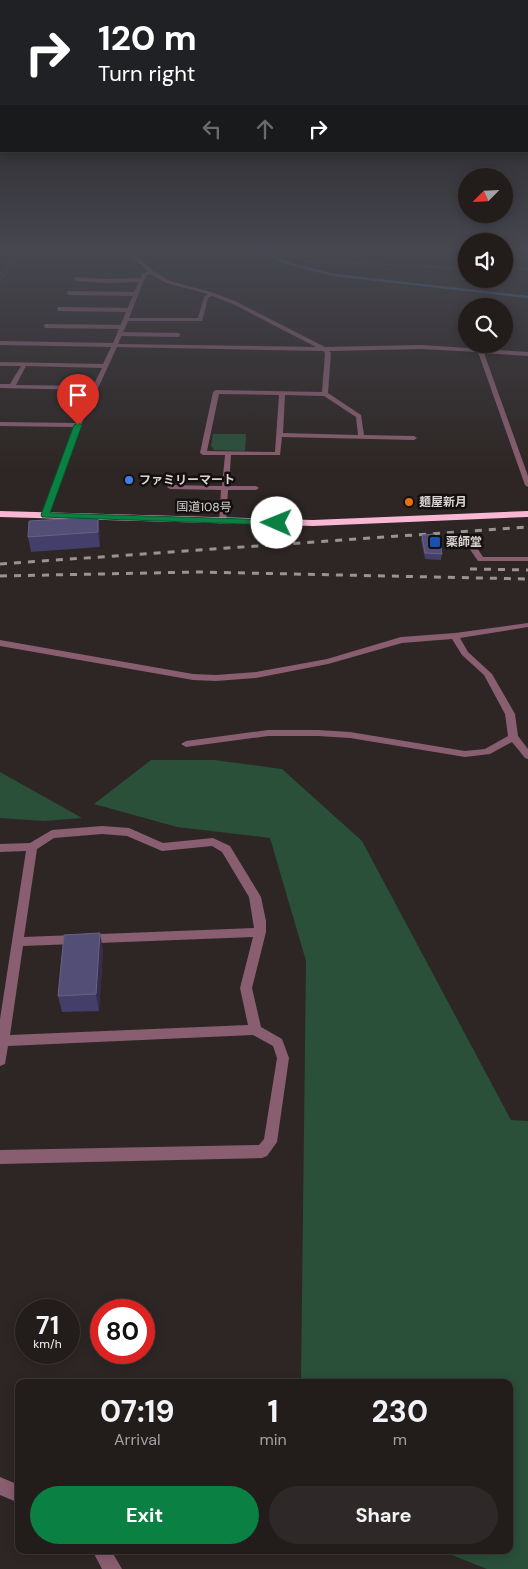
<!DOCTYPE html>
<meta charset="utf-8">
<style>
:root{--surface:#221c1b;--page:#2e2928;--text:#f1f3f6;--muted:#a2a1a3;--line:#3f3a3a;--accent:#0b8043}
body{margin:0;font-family:"DM Sans","Noto Sans JP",sans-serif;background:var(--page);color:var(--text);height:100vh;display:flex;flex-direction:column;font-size:19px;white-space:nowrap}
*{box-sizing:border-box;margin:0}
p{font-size:16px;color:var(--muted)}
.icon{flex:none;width:28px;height:28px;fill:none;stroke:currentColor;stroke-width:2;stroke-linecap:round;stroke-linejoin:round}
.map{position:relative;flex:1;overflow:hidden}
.sheet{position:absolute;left:15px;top:1379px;width:498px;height:175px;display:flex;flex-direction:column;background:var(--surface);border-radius:10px;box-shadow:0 2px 12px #0003,0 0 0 1px var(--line)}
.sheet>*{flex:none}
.hud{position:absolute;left:0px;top:0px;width:529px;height:152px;box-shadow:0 2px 12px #0003,0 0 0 1px var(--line);background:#202124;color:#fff;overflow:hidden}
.needle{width:32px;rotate:246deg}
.buttons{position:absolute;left:458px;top:168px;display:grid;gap:10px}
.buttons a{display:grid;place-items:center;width:55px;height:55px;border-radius:50%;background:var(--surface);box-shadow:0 2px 12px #0003,0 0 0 1px var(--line);font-size:25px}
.speed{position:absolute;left:15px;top:1299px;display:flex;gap:10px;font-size:25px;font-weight:700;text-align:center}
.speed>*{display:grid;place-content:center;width:65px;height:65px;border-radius:50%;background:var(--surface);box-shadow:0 2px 12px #0003,0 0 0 1px var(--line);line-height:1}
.speed small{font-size:12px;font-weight:400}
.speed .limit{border:8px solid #d22;background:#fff;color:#111}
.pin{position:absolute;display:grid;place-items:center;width:42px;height:42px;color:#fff;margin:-51px -21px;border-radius:50% 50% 50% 0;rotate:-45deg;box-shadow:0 0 5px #0007}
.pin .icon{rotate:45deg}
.me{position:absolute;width:55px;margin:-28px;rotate:271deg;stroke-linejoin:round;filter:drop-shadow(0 0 4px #0008)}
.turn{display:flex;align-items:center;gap:18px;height:105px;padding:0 15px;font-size:22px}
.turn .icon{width:65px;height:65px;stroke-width:2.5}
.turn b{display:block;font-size:35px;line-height:42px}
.lanes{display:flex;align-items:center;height:48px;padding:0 15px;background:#0003;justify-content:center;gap:25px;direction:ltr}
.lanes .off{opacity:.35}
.eta{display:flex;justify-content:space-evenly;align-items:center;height:85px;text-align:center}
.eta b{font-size:30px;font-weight:700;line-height:35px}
.action{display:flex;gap:10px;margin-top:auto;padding:10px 15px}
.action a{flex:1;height:58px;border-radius:30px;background:var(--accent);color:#fff;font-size:20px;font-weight:700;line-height:58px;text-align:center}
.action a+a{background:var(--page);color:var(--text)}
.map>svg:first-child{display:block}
.green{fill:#2a503a}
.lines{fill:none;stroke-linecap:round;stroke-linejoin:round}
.stream{stroke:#376e90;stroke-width:2.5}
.path{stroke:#655f5d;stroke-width:1;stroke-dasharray:2 1;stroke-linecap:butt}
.lane{stroke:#8a5e71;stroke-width:4}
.street{fill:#8a5e71;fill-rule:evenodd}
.highway{fill:#f9b7d4;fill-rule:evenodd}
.rail{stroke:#999392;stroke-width:3;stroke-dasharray:7 7;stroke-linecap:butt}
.wall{fill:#433e6a}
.shaded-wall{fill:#342e49}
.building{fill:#534e75;stroke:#686384}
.route{fill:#0b8043;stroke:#07532c}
.shop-dot{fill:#3f7fe0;stroke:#13100f;stroke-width:2}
.food-dot{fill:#e8710a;stroke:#13100f;stroke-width:2}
.transit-dot{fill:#1a4fb4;stroke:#13100f;stroke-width:2}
.labels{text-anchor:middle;stroke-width:5;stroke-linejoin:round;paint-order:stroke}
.far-poi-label{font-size:12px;font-weight:bold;fill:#d9d4d3;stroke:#13100f;text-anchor:start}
.far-street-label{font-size:12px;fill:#d9d4d3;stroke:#13100f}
</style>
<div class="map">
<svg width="528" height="1569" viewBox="0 0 528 1569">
<rect width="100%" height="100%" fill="#2d2624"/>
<g class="green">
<polygon points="213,434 246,434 245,451 214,450 211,446"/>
<polygon points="151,760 214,760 282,769 362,841 511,1120 528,1121 528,1569 487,1569 439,1550 509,1550 509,1382 301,1382 306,961 270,838 177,827 94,804"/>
<polygon points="0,772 82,818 44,821 0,818"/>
</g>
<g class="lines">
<g class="stream">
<polyline points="261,251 287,263 334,275 528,297"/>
<polyline points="504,251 528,251"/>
</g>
<g class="path">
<polyline points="304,261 466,268"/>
<polyline points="504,269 528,269"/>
<polyline points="0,274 17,251"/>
<polyline points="0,281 21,251"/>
</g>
<g class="lane">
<polyline points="76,279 106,281 141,280"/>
<polyline points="69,293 136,294"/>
<polyline points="59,309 130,310"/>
<polyline points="46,326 123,327"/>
<polyline points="120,334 178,335"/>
</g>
<g class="street">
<path d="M 126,251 L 131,251 L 153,271 L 170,281 L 214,293 L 237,302 L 325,347 L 421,345 L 528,352 L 528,356 L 484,353 L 528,476 L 528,487 L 525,485 L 478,352 L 421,349 L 329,351 L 331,353 L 328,393 L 361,415 L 364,435 L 414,436 L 417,438 L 414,440 L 282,437 L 280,455 L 231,455 L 229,486 L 256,486 L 259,488 L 256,490 L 228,490 L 226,522 L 219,524 L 221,490 L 170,489 L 167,487 L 170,485 L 222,486 L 225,455 L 203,455 L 200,453 L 213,392 L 216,390 L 322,392 L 325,353 L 323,351 L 117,347 L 81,425 L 49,515 L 42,517 L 41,515 L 74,427 L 0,426 L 0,422 L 76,423 L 91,390 L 0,388 L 0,384 L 10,384 L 21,366 L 0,366 L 0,362 L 103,364 L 111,347 L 0,345 L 0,341 L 113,343 L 142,274 L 148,271 ZM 150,274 L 166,283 L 208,294 L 204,297 L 198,318 L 129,318 L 146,275 ZM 212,296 L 233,304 L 316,347 L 118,344 L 128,321 L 202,321 L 208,298 ZM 26,366 L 102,368 L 93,386 L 16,385 ZM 219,394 L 279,395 L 275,452 L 207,451 ZM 285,395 L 324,396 L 356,417 L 358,435 L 283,433 Z"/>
<polygon points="468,543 474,543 483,557 528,557 528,561 478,561 467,545"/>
<polygon points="528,623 528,627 460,638 468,652 492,674 515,714 518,736 528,749 528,759 525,758 512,742 490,754 465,757 350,738 318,736 268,736 186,747 181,744 186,741 268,730 318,730 350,732 465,751 485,749 508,736 505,714 484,675 462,655 452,639 402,643 328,664 256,678 216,681 193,680 0,646 0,640 193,674 216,675 256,672 327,659 401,637 455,633"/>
<path d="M 102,826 L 129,828 L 163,843 L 213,838 L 230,846 L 261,897 L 266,921 L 266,932 L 252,988 L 261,1027 L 282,1039 L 289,1058 L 277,1142 L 267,1156 L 262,1158 L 0,1164 L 0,1150 L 259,1145 L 264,1139 L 277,1058 L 273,1046 L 253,1035 L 8,1046 L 5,1064 L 0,1066 L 0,1019 L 26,851 L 0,852 L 0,844 L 30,843 L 52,830 ZM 102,834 L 127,836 L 162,851 L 212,846 L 222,852 L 249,897 L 254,928 L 24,937 L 37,849 L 54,838 ZM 253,937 L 240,988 L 248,1025 L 10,1035 L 23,946 Z"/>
<polygon points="0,1477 19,1485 19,1503 0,1495"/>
<polygon points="92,1550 111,1550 122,1569 102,1569"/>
</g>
<polygon class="highway" points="0,511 313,520 528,511 528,517 313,526 0,517"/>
<g class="rail">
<polyline points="0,564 528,527"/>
<polyline points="470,569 528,570"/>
<polyline points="0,576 199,572 528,579"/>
</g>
</g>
<g class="wall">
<polygon points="100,532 100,547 31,552 28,537"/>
<polygon points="422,535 442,554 441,560 425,559 421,540"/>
<polygon points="103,950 99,1011 62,1012 58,996"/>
</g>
<g class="shaded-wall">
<polygon points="98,517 100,532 100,547 98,532"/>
<polygon points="100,933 103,950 99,1011 96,994"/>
</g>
<g class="building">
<polygon points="98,517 98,532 28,537 29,521"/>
<polygon points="434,534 440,541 442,554 425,553 422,535"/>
<polygon points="100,933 96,994 58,996 64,935"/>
</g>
<linearGradient id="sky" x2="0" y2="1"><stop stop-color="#191514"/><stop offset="0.53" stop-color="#464750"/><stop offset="1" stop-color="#464750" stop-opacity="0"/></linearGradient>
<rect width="528" height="471" fill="url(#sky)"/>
<polygon class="route" points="78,423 82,425 50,513 277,520 281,523 277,525 42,517 41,515 74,425"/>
<circle class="shop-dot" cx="129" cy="480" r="5"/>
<circle class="food-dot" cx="409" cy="502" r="5"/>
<rect class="transit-dot" x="429" y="536" width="12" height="12" rx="2.5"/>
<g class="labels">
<g class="far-poi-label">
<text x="139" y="484">ファミリーマート</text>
<text x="419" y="506">麺屋新月</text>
<text x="446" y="546">薬師堂</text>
</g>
<g class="far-street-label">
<text transform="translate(204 507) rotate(1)" y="4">国道108号</text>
</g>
</g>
</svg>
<div class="buttons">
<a><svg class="needle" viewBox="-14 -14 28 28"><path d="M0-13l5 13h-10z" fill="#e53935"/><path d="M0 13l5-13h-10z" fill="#a2a1a3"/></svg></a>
<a><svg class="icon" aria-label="sound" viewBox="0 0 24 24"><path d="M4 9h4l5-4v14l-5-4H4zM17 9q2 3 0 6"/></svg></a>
<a><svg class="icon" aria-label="search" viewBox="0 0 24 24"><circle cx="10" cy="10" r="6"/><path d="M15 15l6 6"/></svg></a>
</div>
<div class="speed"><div>71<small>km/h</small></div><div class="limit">80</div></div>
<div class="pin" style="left:78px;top:425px;background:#d93025"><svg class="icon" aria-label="arrive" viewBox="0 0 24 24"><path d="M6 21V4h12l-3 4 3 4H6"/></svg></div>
<svg class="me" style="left:277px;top:523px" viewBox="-20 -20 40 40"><circle r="19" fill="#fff"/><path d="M0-13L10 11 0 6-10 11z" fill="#0b8043"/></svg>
<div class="hud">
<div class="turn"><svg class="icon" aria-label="right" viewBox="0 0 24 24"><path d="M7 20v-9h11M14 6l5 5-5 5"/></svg><div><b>120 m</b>Turn right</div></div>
<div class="lanes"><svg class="icon off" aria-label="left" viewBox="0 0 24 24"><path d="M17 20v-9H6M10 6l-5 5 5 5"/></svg><svg class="icon off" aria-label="ahead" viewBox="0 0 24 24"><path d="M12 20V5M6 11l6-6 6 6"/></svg><svg class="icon" aria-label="right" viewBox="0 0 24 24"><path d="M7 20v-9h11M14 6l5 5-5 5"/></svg></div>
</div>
<section class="sheet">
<div class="eta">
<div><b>07:19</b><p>Arrival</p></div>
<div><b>1</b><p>min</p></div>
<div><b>230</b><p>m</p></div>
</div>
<div class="action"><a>Exit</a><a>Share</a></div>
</section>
</div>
